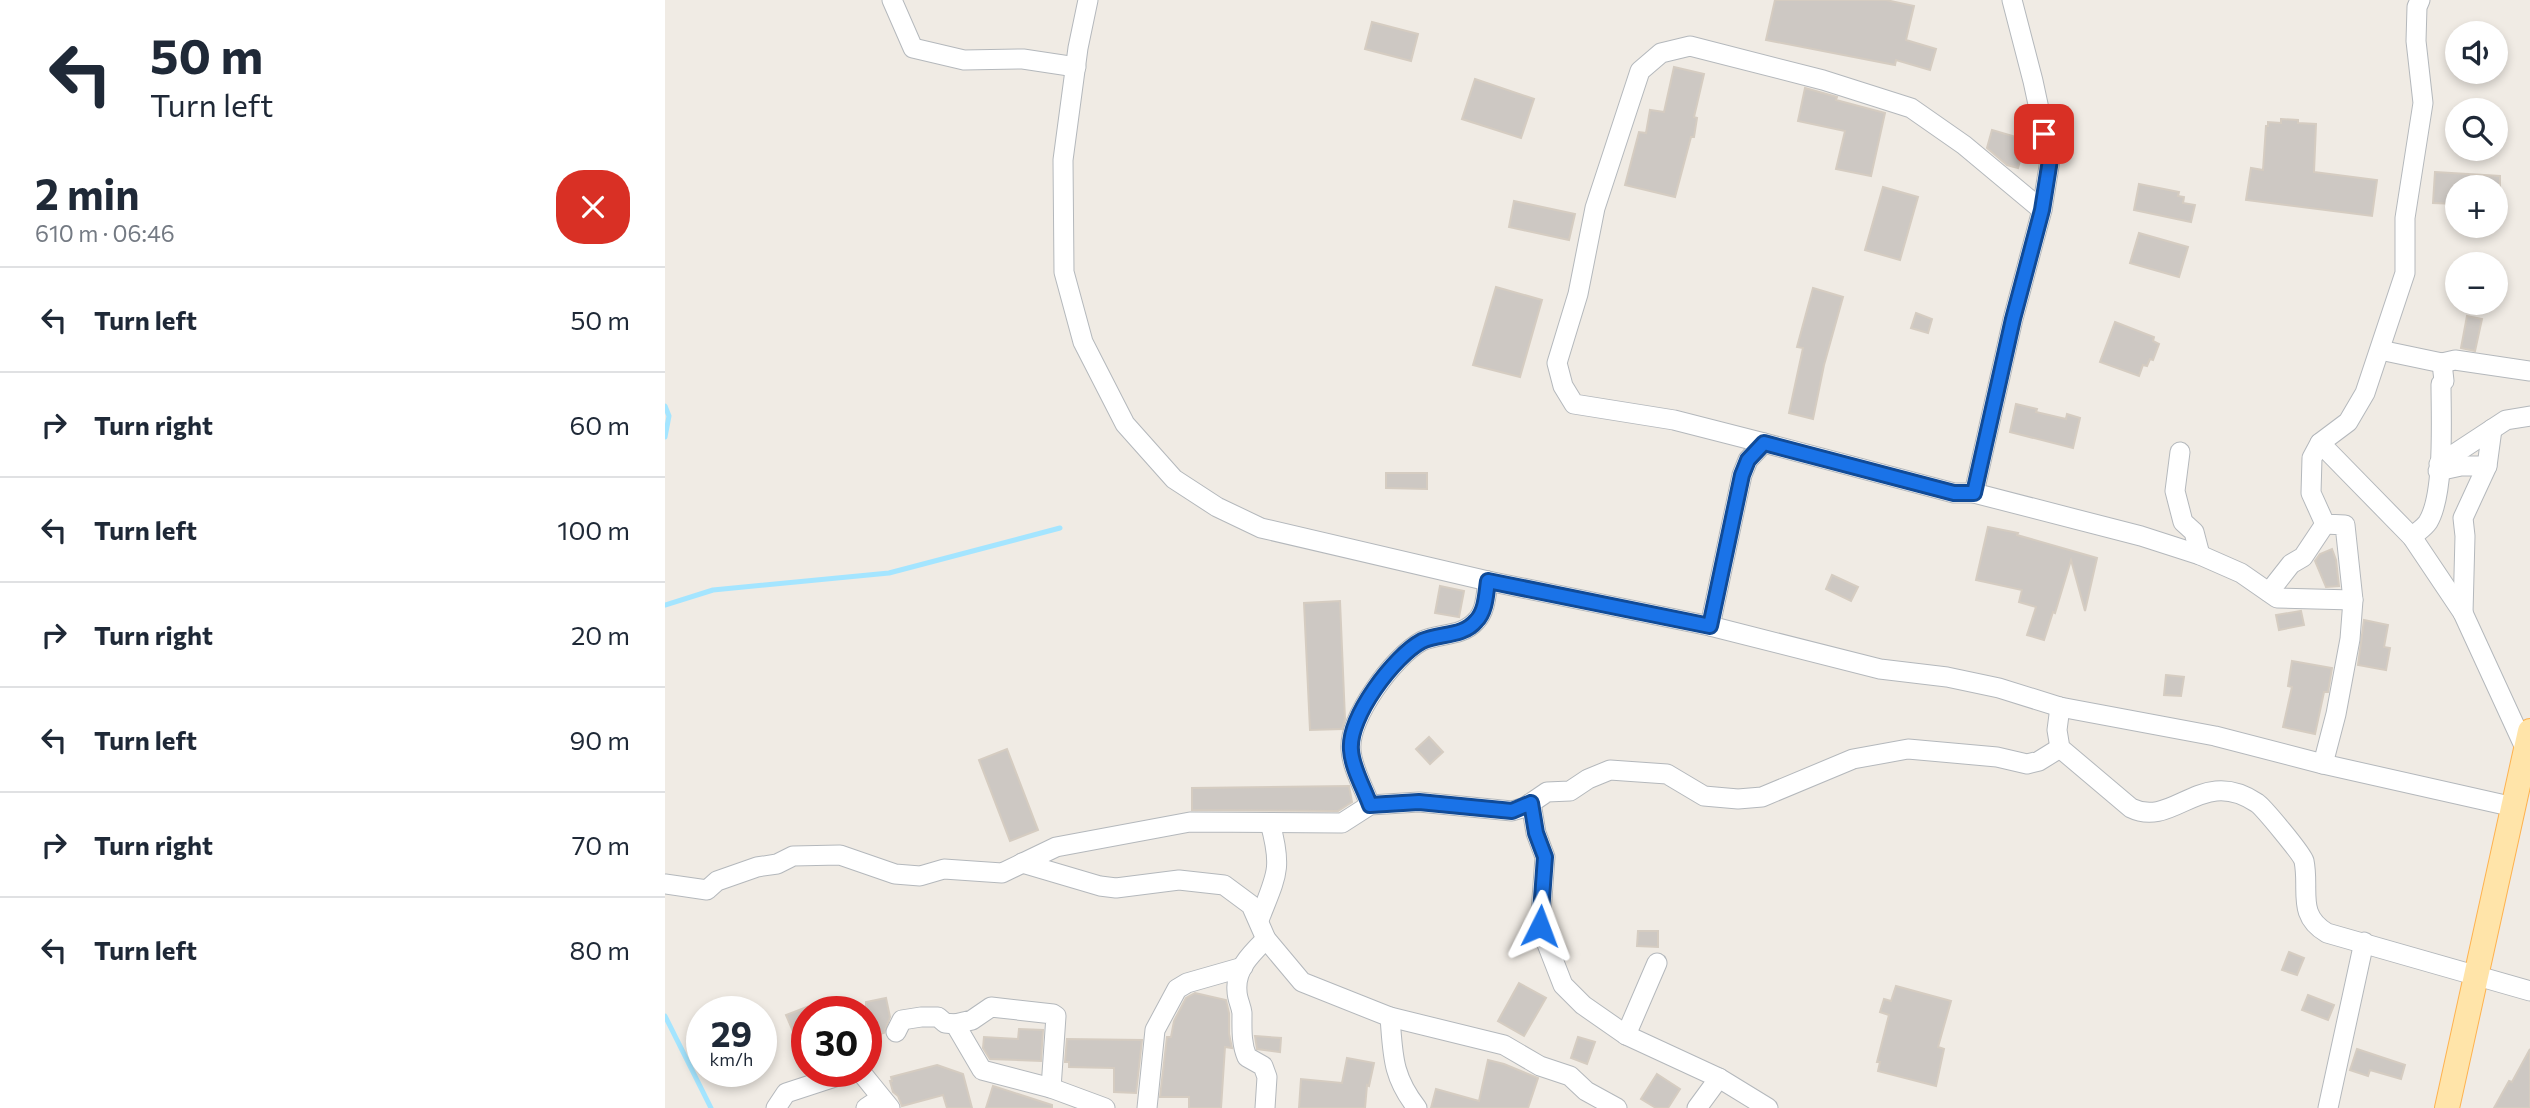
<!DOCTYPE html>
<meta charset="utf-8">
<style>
:root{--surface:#fff;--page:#f2f2f3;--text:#1f2937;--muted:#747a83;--line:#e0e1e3}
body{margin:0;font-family:Commissioner,sans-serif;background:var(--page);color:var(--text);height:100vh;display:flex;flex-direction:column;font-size:26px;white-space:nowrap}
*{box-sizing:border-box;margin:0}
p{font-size:23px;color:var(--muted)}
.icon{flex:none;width:38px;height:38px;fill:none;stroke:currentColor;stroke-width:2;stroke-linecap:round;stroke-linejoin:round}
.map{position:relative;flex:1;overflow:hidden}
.sheet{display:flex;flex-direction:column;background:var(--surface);width:665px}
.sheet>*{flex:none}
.guide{background:#fff;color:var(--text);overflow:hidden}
.buttons{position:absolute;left:1780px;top:21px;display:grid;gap:14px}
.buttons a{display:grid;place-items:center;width:63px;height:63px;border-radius:50%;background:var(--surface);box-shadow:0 4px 10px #0003;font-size:35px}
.speed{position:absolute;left:21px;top:996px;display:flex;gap:14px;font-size:35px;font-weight:700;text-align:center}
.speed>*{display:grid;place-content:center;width:91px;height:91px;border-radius:50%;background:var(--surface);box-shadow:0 4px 10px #0003;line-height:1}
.speed small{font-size:18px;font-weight:400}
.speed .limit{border:10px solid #d22;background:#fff;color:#111}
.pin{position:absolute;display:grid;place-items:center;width:60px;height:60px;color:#fff;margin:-30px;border-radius:14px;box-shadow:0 4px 10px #0006}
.me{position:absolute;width:77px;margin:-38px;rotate:3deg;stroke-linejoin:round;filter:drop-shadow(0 0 5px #0008)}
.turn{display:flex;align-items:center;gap:24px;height:147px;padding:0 35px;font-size:32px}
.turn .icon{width:91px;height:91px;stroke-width:2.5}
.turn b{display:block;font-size:49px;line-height:60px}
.round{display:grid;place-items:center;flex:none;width:74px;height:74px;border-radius:28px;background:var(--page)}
.headline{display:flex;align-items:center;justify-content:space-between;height:119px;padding:0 35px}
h1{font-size:42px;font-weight:700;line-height:52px}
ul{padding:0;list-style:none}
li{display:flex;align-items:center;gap:21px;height:105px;padding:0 35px;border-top:2px solid var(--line)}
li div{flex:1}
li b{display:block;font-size:26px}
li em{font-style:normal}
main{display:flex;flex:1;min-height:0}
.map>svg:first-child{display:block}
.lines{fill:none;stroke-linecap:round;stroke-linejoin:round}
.stream{stroke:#a4e5ff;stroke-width:5}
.building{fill:#cdc8c3;stroke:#d5ccc1;stroke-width:2}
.minor-casing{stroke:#b4b8bc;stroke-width:21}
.major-casing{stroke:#feb24f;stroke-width:26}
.minor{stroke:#fff;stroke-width:19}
.major{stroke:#ffe4a9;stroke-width:24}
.route-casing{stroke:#114b97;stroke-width:18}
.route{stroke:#1a73e8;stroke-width:12}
</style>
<main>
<section class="sheet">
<div class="guide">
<div class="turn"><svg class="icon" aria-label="left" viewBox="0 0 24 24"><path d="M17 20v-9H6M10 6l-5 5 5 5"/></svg><div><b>50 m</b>Turn left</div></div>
</div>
<div class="headline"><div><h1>2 min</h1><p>610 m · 06:46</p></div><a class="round" style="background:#d93025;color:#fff"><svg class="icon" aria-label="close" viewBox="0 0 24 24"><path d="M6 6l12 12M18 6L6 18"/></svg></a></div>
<ul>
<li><svg class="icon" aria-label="left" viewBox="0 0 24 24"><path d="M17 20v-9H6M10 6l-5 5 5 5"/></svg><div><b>Turn left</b></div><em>50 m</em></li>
<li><svg class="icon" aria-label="right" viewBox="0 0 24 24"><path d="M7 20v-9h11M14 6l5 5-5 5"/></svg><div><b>Turn right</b></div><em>60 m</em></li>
<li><svg class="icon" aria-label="left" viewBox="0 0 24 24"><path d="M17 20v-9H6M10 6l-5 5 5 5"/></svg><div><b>Turn left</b></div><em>100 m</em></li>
<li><svg class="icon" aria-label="right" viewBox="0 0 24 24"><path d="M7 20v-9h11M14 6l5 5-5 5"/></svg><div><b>Turn right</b></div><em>20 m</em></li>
<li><svg class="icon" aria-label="left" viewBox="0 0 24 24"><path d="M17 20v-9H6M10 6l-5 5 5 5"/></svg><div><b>Turn left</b></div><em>90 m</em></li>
<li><svg class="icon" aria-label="right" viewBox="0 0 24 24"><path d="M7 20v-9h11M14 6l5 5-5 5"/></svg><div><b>Turn right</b></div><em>70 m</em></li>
<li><svg class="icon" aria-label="left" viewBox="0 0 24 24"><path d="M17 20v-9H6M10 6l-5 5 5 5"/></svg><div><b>Turn left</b></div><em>80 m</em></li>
</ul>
</section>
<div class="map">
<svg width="1865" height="1108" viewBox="0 0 1865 1108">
<rect width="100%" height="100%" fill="#f0ebe4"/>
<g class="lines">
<g class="stream">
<polyline points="0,406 4,416 0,437"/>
<polyline points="0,605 48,590 224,573 395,528"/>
<polyline points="0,1016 46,1108"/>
</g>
</g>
<g class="building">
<polygon points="1110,0 1221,0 1249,6 1241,40 1271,49 1265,70 1231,60 1230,65 1101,40"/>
<polygon points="707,22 753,34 746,61 700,49"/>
<polygon points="1009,67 1039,74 1029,117 1032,118 1029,137 1026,137 1010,197 960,185 974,132 981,133 985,110 999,112"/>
<polygon points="810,79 869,99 856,138 797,119"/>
<polygon points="1140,88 1172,97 1171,100 1220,113 1206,176 1171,169 1180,131 1133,121"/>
<polygon points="1616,119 1633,120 1633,123 1651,124 1649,172 1712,180 1707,216 1581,200 1586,168 1598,170 1601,126 1603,126 1603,122 1616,123"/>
<polygon points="1327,130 1361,140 1353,168 1342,165 1322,148"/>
<polygon points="1770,172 1835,176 1835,187 1792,187 1792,204 1768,203"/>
<polygon points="1474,184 1514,192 1513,196 1519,197 1518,203 1530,205 1526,222 1469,210"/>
<polygon points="1218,187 1253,197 1235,260 1200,250"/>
<polygon points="849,201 910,214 904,240 844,227"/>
<polygon points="1474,233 1523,247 1514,277 1465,263"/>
<polygon points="831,287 877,300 855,377 808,365"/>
<polygon points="1148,288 1178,297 1159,365 1148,419 1124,413 1138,348 1132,347"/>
<polygon points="1251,313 1267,319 1263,333 1246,328"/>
<polygon points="1802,316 1817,319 1810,351 1796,348"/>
<polygon points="1450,322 1489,337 1488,341 1494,344 1488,360 1485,359 1482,366 1478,365 1474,376 1435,362"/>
<polygon points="1351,404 1372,409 1371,412 1401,419 1402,414 1415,418 1408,448 1345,432"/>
<polygon points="721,473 762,473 762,489 721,488"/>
<polygon points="1323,527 1353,533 1352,535 1432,558 1420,611 1406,560 1390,613 1388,612 1379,640 1362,635 1371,607 1354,602 1357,590 1311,580"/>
<polygon points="1667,549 1671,560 1674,586 1661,587 1650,561 1655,554"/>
<polygon points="1167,575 1193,587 1186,601 1161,589"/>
<polygon points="775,586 799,591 794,617 770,613"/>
<polygon points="675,601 680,719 677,729 645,730 639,603"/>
<polygon points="1636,611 1639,625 1614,630 1611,615"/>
<polygon points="1699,620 1723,625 1719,647 1725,648 1721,670 1693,665"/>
<polygon points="1627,661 1667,668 1663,692 1659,692 1650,734 1618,727 1627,687 1623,686"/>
<polygon points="1501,675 1519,677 1516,696 1499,695"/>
<polygon points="764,737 778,752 765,764 751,749"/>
<polygon points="342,749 373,830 345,841 314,760"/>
<polygon points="684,786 687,802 673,811 527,810 527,788"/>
<polygon points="973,931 993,931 993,947 972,946"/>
<polygon points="1624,952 1639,958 1632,975 1617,970"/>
<polygon points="854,983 881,998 859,1036 833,1021"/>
<polygon points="1231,986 1286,1001 1273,1047 1279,1049 1271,1086 1213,1071 1215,1062 1212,1062 1224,1015 1215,1012 1219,999 1226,1001"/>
<polygon points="530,993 561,1000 564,1013 564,1034 567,1048 560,1047 556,1108 524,1108 524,1097 495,1097 502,1037 506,1037 509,1021 521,998"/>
<polygon points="1643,995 1669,1005 1663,1020 1637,1010"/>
<polygon points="221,998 225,1017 219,1033 201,1037 201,1002"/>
<polygon points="142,1007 142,1064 121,1015"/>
<polygon points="354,1029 378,1030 376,1061 325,1059 318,1048 319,1037 353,1039"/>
<polygon points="590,1036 616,1038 615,1052 592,1049"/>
<polygon points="913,1037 930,1042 922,1064 906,1058"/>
<polygon points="402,1039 477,1040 471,1093 449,1092 449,1068 404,1067 404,1062 400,1062"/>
<polygon points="1692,1049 1740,1065 1736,1079 1705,1070 1703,1076 1685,1070"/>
<polygon points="1865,1049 1865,1108 1829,1108 1844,1081 1847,1082"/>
<polygon points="682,1058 709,1063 704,1086 702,1085 700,1108 634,1108 636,1079 677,1083"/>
<polygon points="823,1060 839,1064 873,1078 863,1108 766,1108 771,1089 814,1101"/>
<polygon points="272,1065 298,1074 307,1108 282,1108 278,1095 237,1106 233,1096 228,1092 225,1081 227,1081 226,1077"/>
<polygon points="992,1074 1015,1089 1003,1108 991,1108 976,1099"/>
<polygon points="328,1086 387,1105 387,1108 321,1108"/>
</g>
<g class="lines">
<defs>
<g id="minor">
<polyline points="227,0 248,48 299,60 358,59 411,67"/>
<polyline points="423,0 413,48 398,160 399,272 418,342 460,424 509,479 552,507 596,528 823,581 1045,626 1215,669 1282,677 1334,688 1395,707 1550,736 1658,764 1849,807"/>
<polyline points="1715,350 1777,363 1790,360 1865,371"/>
<polyline points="1099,443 1009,420 909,404 898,386 892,363 913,294 930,208 975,71 996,53 1025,46 1158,80 1246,108 1299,145 1377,210"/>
<polyline points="1655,443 1747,537 1798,613 1861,750"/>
<polyline points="1515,452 1510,491 1518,522 1529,532 1535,555"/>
<polyline points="1774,464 1841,420 1865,416"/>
<polyline points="1773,471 1796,466 1822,466"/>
<polyline points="1309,493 1348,319 1377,210 1385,160 1368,81 1347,0"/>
<path d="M 1747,537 C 1752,532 1759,528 1763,522 C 1780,494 1776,418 1776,384 L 1779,381 L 1777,363"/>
<polyline points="1604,592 1626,564 1638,557 1660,524"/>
<polyline points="1798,613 1800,536 1798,518 1822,466 1827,429"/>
<polyline points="1045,626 1077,475 1083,460 1099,443 1289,493 1309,493 1476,536 1535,555 1576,573 1612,598 1688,600"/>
<path d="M 1395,707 L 1392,730 L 1395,748 L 1466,808 C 1509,829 1536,765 1592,803 C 1599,808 1637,854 1639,861 C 1645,890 1631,915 1662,933 L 1865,991"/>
<polyline points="1658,764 1671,714 1685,639 1688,600 1680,525 1660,524 1646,493 1647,458 1655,443 1683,422 1700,393 1740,273 1740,218 1758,103 1751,41 1752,7 1755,0"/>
<polyline points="866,803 871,833 880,857 875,926 898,985 918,1005 961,1035 1054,1078 1103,1108"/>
<path d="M 705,805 C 699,788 687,768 686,750 C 683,718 729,656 757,641 C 774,633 797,637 811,621 C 821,611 821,594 823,581"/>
<path d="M 357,863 L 435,886 L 451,888 L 514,880 L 559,885 L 586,905 L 601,939 L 637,982 L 725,1017 C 728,1055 727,1076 752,1108"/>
<polyline points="0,884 42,890 52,881 92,867 112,864 128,856 175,855 230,874 255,876 279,869 337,873 391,847 525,822 677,823 705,805 754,802 847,811 860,807 882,792 905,791 923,779 945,770 1002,774 1039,796 1073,799 1097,797 1188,759 1243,749 1332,757 1362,764 1374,761 1395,748"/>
<path d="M 594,920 C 611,876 618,870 605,823"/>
<polyline points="725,1017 839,1045 875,1066 905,1076 921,1091 952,1108"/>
<polyline points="290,1024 317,1070 386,1088 440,1108"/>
<polyline points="231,1032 237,1020 256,1017 273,1017 280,1023 290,1024 307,1020 326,1007 388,1014 391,1016 386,1088"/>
<polyline points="961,1035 992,963"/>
<polyline points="195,1071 225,1108"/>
<polyline points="111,1108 121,1093 173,1076 180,1071"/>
<polyline points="201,1108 216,1098"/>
<polyline points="482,1108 490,1030 512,989 522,983 578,967"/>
<path d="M 600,1108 L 602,1077 L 598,1066 L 582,1057 C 576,1043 577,1028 577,1013 C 576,1005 572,999 572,991 C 570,969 586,954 601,939"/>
<polyline points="1032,1108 1054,1078"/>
<polyline points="1663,1108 1699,942"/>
</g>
<polyline id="major" points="1782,1108 1865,731"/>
</defs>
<use href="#minor" class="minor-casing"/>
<use href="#major" class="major-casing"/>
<use href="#minor" class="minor"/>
<use href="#major" class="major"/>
</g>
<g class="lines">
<defs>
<path id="route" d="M 875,926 L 880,857 L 871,833 L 866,803 L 847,811 L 754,802 L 705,805 C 699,788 687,768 686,750 C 683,717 729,656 757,641 C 774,633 798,637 811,621 C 821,611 821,594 823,581 L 1045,626 L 1077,475 L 1083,460 L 1099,443 L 1289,493 L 1309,493 L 1348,319 L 1377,210 L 1385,160 L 1379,134"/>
</defs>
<use href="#route" class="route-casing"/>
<use href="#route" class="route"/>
</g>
</svg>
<div class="buttons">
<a><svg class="icon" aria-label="sound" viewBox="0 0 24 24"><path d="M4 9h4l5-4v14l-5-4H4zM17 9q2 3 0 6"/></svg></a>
<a><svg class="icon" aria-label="search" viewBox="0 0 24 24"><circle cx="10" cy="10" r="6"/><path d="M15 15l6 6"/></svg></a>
<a>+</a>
<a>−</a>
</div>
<div class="speed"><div>29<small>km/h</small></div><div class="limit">30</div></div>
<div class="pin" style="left:1379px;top:134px;background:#d93025"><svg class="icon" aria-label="arrive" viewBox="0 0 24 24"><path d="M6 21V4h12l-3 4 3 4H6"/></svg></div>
<svg class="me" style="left:875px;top:926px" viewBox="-20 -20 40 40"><path d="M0-17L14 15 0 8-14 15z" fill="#1a73e8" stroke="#fff" stroke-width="4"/></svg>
</div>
</main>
